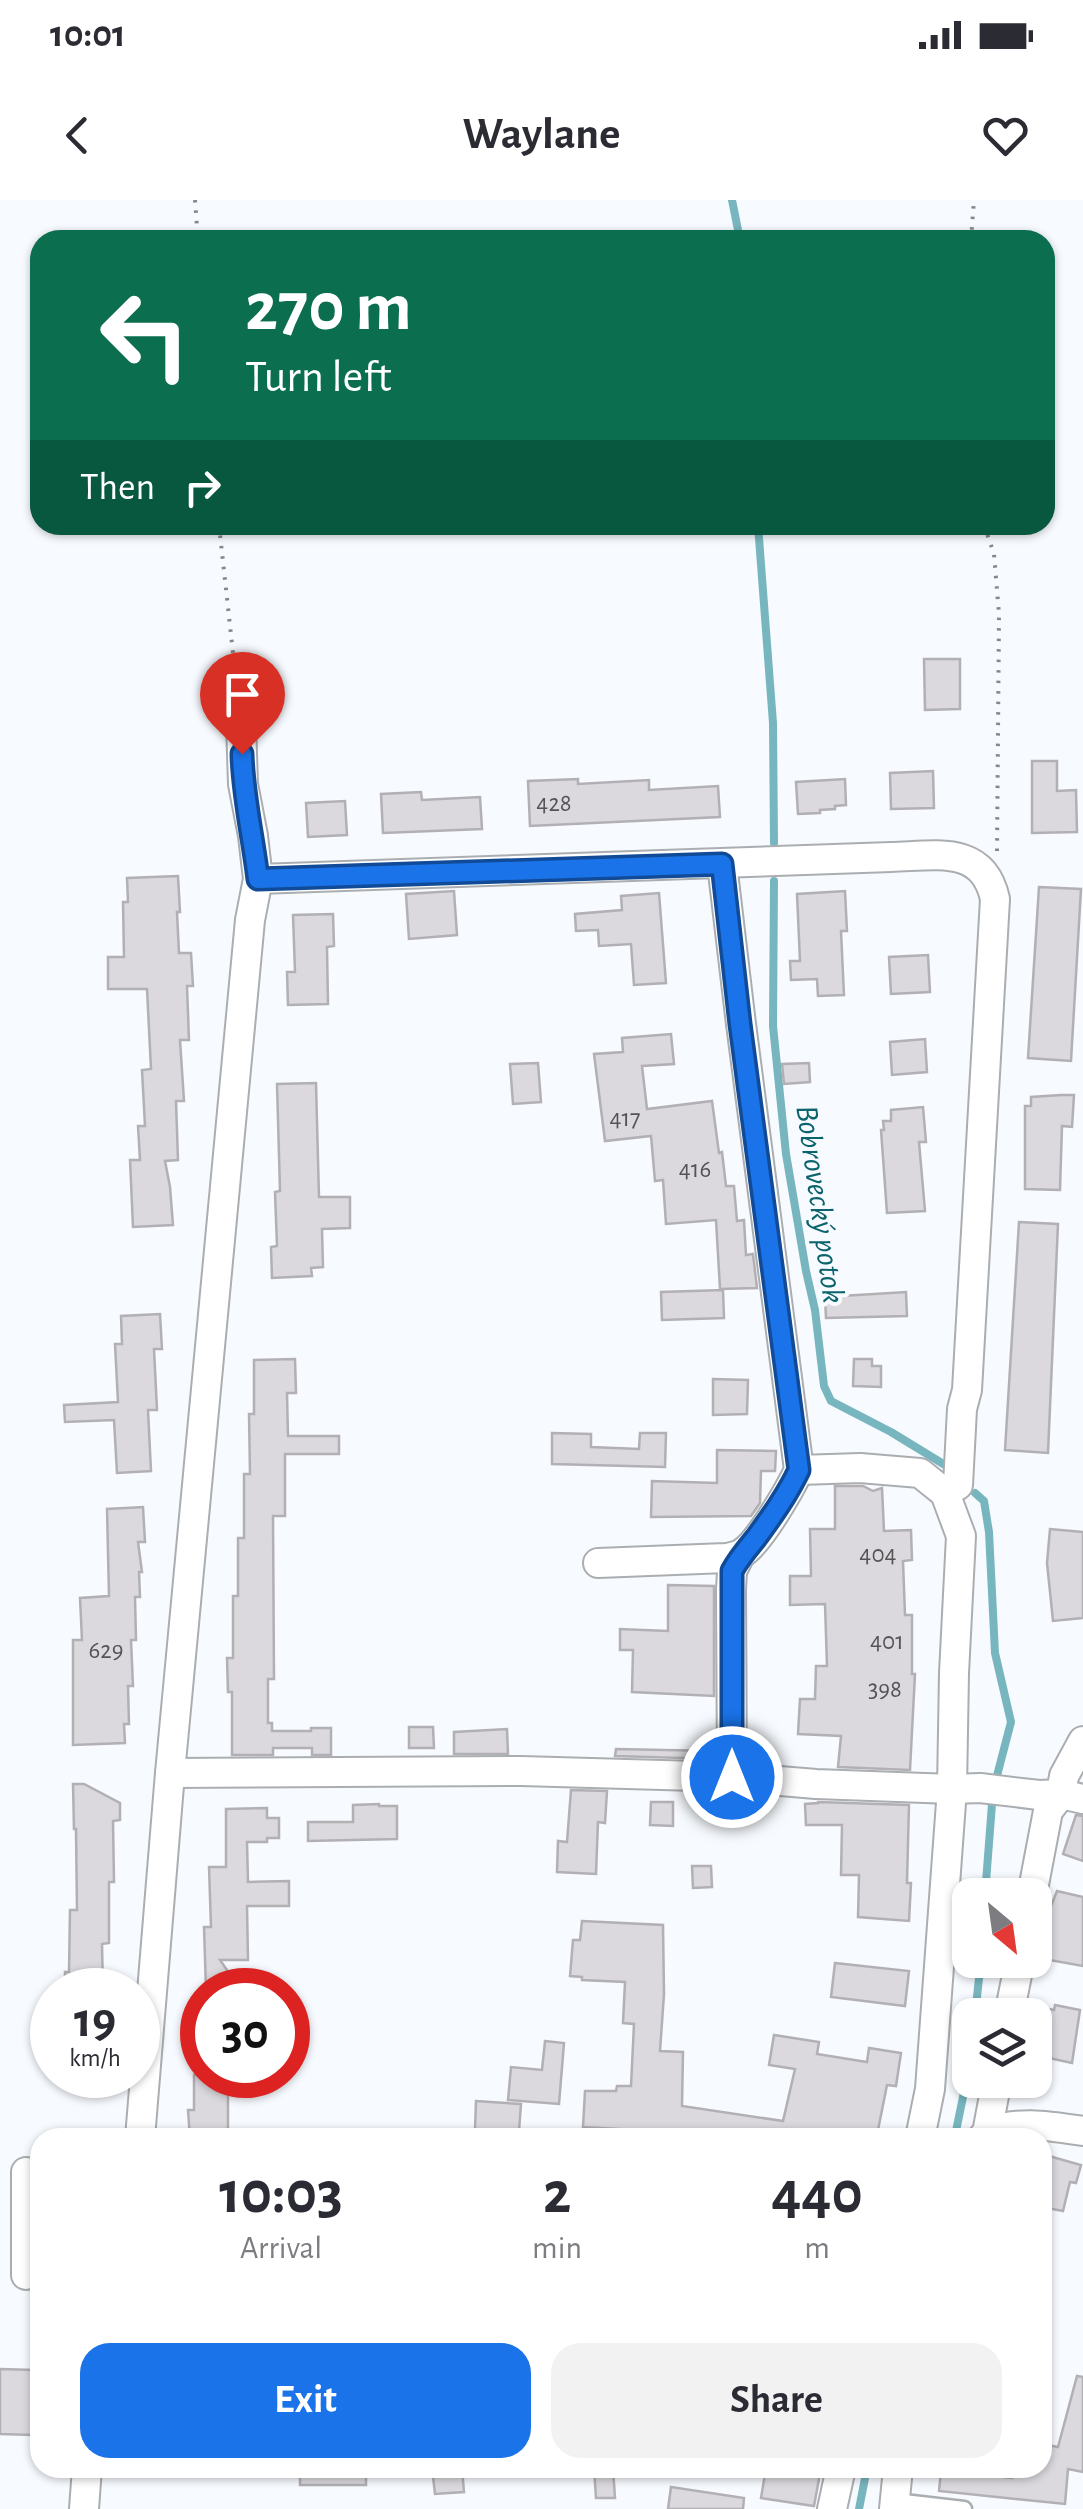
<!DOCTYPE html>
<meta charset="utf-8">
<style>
:root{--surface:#fff;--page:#f2f2f3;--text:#2b2b33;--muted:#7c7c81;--accent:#1a73e8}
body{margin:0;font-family:"Alegreya Sans",sans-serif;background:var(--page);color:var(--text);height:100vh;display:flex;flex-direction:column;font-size:38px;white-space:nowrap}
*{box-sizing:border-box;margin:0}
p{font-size:32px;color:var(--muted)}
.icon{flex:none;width:55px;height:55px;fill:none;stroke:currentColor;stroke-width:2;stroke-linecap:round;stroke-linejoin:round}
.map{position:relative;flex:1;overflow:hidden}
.sheet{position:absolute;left:30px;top:1928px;width:1022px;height:350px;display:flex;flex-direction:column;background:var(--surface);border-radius:30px;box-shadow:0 2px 8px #0004}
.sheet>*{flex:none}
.guide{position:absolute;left:30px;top:30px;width:1025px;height:305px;border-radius:30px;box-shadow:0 2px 8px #0004;background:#0b6e4f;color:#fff;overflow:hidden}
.needle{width:65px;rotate:151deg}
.tools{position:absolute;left:952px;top:1678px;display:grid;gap:20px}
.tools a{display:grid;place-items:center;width:100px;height:100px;border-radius:20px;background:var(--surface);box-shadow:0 2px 8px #0004;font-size:50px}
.speed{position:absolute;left:30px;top:1768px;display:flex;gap:20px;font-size:50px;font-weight:700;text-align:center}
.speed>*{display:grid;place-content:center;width:130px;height:130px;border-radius:50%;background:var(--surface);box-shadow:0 2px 8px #0004;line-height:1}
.speed small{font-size:25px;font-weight:400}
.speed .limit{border:15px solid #d22;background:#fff;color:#111}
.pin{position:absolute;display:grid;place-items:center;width:85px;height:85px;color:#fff;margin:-102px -42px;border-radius:50% 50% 50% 0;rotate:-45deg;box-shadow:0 0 10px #0007}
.pin .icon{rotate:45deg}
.me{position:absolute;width:110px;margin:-55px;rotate:0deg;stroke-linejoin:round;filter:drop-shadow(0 0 8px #0008)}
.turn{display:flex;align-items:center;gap:35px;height:210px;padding:0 50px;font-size:45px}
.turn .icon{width:130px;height:130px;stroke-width:2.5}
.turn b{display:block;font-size:70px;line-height:85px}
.then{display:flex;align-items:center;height:95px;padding:0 50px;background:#0003;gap:20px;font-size:38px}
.eta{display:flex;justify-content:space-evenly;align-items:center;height:170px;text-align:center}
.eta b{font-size:60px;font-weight:700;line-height:70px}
.cta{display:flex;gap:20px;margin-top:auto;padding:20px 50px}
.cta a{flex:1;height:115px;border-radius:30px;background:var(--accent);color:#fff;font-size:40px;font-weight:700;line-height:115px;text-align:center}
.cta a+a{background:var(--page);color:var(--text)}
.status{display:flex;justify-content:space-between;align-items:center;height:70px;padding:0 50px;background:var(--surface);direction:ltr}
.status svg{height:28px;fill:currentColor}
header{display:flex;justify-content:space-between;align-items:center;height:130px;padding:0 50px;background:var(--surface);font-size:45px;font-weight:700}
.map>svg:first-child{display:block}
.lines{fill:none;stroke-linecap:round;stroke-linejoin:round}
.stream{stroke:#78b6bf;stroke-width:8}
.building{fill:#dbd9dd;stroke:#b2b0b4;stroke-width:2.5}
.lane-casing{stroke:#abaeb1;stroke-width:19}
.street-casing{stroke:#abaeb1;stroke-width:32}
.path{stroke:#86878a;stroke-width:4;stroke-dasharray:2.5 8;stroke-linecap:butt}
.lane{stroke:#fff;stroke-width:14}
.street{stroke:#fff;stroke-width:28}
.route-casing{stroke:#114b97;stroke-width:25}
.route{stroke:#1a73e8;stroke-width:18}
.labels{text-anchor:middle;stroke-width:8;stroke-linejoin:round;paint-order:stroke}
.number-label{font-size:25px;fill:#545456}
.water-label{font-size:32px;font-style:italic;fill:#0b646d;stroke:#f7fafe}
</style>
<div class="status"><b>10:01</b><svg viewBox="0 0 49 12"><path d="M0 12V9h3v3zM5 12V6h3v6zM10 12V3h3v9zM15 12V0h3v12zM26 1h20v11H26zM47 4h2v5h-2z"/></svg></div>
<header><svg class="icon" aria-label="back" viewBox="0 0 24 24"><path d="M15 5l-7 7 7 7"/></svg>Waylane<svg class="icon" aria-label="heart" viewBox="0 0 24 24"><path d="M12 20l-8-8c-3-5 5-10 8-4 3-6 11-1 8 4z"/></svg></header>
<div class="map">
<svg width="1083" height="2309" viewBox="0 0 1083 2309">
<rect width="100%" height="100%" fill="#f7fafe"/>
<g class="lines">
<g class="stream">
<polyline points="732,0 740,40"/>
<polyline points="758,325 773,523 774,643"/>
<polyline points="774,681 773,826 786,954 806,1071 815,1110 824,1186 831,1201 891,1232 945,1265"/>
<polyline points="975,1293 984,1301 989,1332 995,1453 1011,1522 993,1591 985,1695"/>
<polyline points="975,1815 981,1760"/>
<polyline points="953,1938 956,1931 970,1863"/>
<polyline points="859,2309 867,2268"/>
</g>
</g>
<g class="building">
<polygon points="924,459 960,459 960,509 925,510"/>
<polygon points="1032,561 1057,561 1057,591 1076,590 1077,632 1032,633"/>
<polygon points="933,571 934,608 891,609 890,573"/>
<polygon points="578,579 578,584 649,580 649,590 718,586 720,617 530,626 528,581"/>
<polygon points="845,579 846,605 835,606 835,609 820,610 820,613 798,614 796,582"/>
<polygon points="421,592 422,600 480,597 482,629 383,633 381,594"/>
<polygon points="345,601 347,635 308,637 306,603"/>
<polygon points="178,676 180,712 177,712 179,753 191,753 193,786 187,786 189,840 180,840 184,901 176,901 178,960 165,961 170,987 173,1025 133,1027 130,960 140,960 138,926 145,926 142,870 151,869 147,789 108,789 108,757 124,757 123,702 128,702 127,678"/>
<polygon points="1039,687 1081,689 1071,861 1028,858"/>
<polygon points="454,691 457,735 409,739 406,694"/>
<polygon points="845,691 847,731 841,731 844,795 818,796 817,779 791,780 790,761 800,761 797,694"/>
<polygon points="659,693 666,783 634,785 631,744 599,746 598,730 576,731 575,714 622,710 621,696"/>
<polygon points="333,714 334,746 327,747 328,804 288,805 287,772 295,772 293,715"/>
<polygon points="928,755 930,792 891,794 889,757"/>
<polygon points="671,834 674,864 642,866 647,909 712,901 719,953 722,952 726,986 734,986 737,1021 744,1020 746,1055 753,1054 757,1088 720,1089 716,1020 666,1024 663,980 655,981 651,936 605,941 594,854 623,852 622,838"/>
<polygon points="925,839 927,872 892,875 890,842"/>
<polygon points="538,863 541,902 513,904 510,864"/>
<polygon points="809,863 810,882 784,884 782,864"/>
<polygon points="316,883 319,997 350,997 350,1028 322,1029 323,1067 311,1068 312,1076 272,1078 271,1047 277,1046 275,992 280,991 277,884"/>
<polygon points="1061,895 1074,895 1072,927 1062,926 1060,990 1025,989 1025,906 1031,906 1031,897"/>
<polygon points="923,907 926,942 919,942 925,1011 887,1013 881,930 884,930 883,921 891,921 891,910"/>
<polygon points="1019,1022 1058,1024 1048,1253 1005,1250"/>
<polygon points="723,1090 724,1118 662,1120 661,1092"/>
<polygon points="906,1092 907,1116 826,1118 825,1097"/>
<polygon points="160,1114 162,1149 154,1149 157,1210 148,1210 151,1271 117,1273 114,1220 65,1222 64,1205 118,1202 115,1144 122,1144 121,1116"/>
<polygon points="295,1159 296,1193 287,1193 288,1236 339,1236 339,1254 285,1254 285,1316 273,1316 274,1479 268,1479 268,1523 272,1523 272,1531 311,1531 311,1528 331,1528 331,1555 312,1555 312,1548 273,1548 273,1555 232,1555 232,1492 228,1492 227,1458 233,1458 233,1396 238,1396 238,1338 244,1338 244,1274 250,1274 249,1214 254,1214 254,1160"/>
<polygon points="854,1159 872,1159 872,1166 881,1166 881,1187 853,1186"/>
<polygon points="713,1179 748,1180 747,1214 713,1215"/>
<polygon points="552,1233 591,1234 591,1247 639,1249 640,1233 666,1233 665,1267 552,1264"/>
<polygon points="717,1250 776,1251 775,1271 761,1271 760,1303 751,1316 651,1317 652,1281 717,1283"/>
<polygon points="835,1286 863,1286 873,1291 882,1288 884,1331 911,1330 912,1360 903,1361 905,1415 912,1415 912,1474 915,1474 910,1570 838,1567 841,1536 798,1534 800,1499 815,1499 816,1466 827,1466 825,1404 790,1405 790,1376 811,1376 810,1329 835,1329"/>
<polygon points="143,1307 145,1342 138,1342 142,1372 139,1372 140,1397 135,1397 136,1440 131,1440 133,1486 128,1486 129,1524 124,1524 125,1543 73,1545 73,1440 82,1440 80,1398 109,1396 107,1309"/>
<polygon points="1050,1329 1083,1332 1083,1418 1053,1421 1047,1363"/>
<polygon points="668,1385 714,1386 714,1496 632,1492 633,1450 620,1450 620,1429 668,1431"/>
<polygon points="409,1527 433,1527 434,1548 409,1548"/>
<polygon points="507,1529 508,1554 454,1554 454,1532"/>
<polygon points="616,1549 714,1551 714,1559 615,1556"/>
<polygon points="73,1584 84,1584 120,1603 120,1620 113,1621 114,1682 109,1682 109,1743 102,1744 103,1790 65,1790 65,1772 69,1772 70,1710 77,1710 76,1629 74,1629"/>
<polygon points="571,1590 607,1591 605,1623 598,1622 596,1674 557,1672 558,1641 567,1642"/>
<polygon points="651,1602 673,1602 673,1626 650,1625"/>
<polygon points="818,1602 909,1605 907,1683 911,1683 909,1721 858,1717 859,1675 841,1675 842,1625 806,1625 805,1604 818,1603"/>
<polygon points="379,1604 379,1606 397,1606 397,1639 308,1641 308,1622 353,1622 353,1605"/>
<polygon points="267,1608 267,1618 279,1618 279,1638 267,1638 267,1642 247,1642 248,1682 289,1681 289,1706 247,1706 248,1760 220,1760 241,1790 206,1790 204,1727 211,1727 209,1667 226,1667 226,1609"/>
<polygon points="1076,1615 1083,1616 1083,1661 1063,1654"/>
<polygon points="692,1666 711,1666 712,1687 693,1688"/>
<polygon points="1057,1691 1083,1697 1083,1766 1044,1759 1050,1722 1047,1716"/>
<polygon points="582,1721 663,1725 664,1794 660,1851 683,1852 682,1906 783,1921 795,1869 769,1865 774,1835 819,1842 817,1854 867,1862 869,1848 901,1853 896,1886 887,1885 877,1935 875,1935 875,1938 704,1938 704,1934 583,1927 585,1891 616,1891 617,1886 631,1886 634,1824 623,1823 625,1782 582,1780 582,1777 570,1776 573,1740 580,1740"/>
<polygon points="835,1763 909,1771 905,1806 831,1797"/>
<polygon points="1055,1805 1080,1810 1072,1863 1035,1855 1035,1806 1054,1810"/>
<polygon points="545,1841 564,1843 559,1904 508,1900 511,1867 542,1870"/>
<polygon points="194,1875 228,1875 228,1938 190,1938 188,1910 194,1910"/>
<polygon points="476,1901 521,1904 519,1931 475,1929"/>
<polygon points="1042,1954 1081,1965 1076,1983 1070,1982 1063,2011 1042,2007"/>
<polygon points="0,2169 34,2170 33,2235 0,2234"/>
<polygon points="1077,2176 1083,2177 1083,2272 1068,2269 1065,2304 939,2291 941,2271 1012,2278 1013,2268 1042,2268 1042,2244 1058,2247"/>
<rect x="300" y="2268" width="66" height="17"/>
<polygon points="432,2268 462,2268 464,2292 435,2294"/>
<polygon points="594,2268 613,2268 615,2298 596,2298"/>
<polygon points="766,2268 821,2268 814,2306 761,2298"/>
<polygon points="671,2287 744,2298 743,2309 668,2309"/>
</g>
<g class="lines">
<defs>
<polyline id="lane" points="895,2301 964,2309"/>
<g id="street">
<path d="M 241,524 L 243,584 L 253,636 L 258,679 L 891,657 C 935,656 983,644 995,699 L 967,1190 L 962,1209 L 958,1285 L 945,1293 L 961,1336 L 954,1473 L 952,1589 L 930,1889 L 920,1938"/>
<polyline points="722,664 741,824 799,1270 860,1268 920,1273 945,1293"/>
<path d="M 598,1363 L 726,1358 C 732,1357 738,1356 742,1353 C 759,1343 790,1289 799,1270"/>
<polyline points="170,1573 521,1571 732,1577 816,1584 952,1589 980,1588 1039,1595 1061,1594 1083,1599"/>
<polyline points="732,1577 731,1390 732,1371 740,1355"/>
<polyline points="1032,1695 1048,1611 1061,1594 1064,1576 1083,1541"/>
<polyline points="1009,1815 1020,1760"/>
<path d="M 987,1933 C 1018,1920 1050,1926 1083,1931"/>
<polyline points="140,1938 170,1573 250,720 258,679"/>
<polyline points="982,1938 987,1933 997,1880"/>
<polyline points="26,1972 26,2075"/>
<polyline points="84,2309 87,2268"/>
<polyline points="832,2309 841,2268"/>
<polyline points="894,2309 898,2268"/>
</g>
</defs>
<use href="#lane" class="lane-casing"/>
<use href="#street" class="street-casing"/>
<g class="path">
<polyline points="195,0 198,40"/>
<polyline points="971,40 974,0"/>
<polyline points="219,325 238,499"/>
<polyline points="984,325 994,354 999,414 997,651"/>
</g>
<use href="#lane" class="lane"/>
<use href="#street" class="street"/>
</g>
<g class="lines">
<defs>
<path id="route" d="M 242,554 C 243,596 253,637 258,679 L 722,664 L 740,824 L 799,1270 C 787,1295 772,1316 756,1338 C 747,1349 739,1358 732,1371 L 732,1577"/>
</defs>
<use href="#route" class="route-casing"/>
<use href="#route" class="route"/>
</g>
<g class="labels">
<g class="number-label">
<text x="554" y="611">428</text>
<text x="625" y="926">417</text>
<text x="695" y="977">416</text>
<text x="878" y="1362">404</text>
<text x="887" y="1449">401</text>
<text x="106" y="1458">629</text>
<text x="885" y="1497">398</text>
</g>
<g class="water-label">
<text transform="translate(821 1004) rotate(82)" y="11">Bobrovecký potok</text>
</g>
</g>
</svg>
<div class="tools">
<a><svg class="needle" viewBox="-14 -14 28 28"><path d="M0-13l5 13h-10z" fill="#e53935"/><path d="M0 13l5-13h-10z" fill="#7c7c81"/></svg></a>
<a><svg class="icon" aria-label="layers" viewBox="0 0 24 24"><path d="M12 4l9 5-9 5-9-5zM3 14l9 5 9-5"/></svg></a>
</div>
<div class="speed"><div>19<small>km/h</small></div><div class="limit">30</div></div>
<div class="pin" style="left:242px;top:554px;background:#d93025"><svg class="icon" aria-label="arrive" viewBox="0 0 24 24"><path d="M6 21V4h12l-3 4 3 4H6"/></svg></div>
<svg class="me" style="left:732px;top:1577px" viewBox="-20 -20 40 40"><circle r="17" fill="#1a73e8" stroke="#fff" stroke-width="3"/><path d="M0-11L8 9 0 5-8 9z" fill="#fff"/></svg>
<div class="guide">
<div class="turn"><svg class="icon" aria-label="left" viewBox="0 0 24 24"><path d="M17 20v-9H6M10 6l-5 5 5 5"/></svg><div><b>270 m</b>Turn left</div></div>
<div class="then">Then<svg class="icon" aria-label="right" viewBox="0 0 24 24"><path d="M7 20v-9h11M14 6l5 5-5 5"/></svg></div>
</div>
<section class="sheet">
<div class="eta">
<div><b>10:03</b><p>Arrival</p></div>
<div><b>2</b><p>min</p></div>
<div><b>440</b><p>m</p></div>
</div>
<div class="cta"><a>Exit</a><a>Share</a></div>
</section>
</div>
